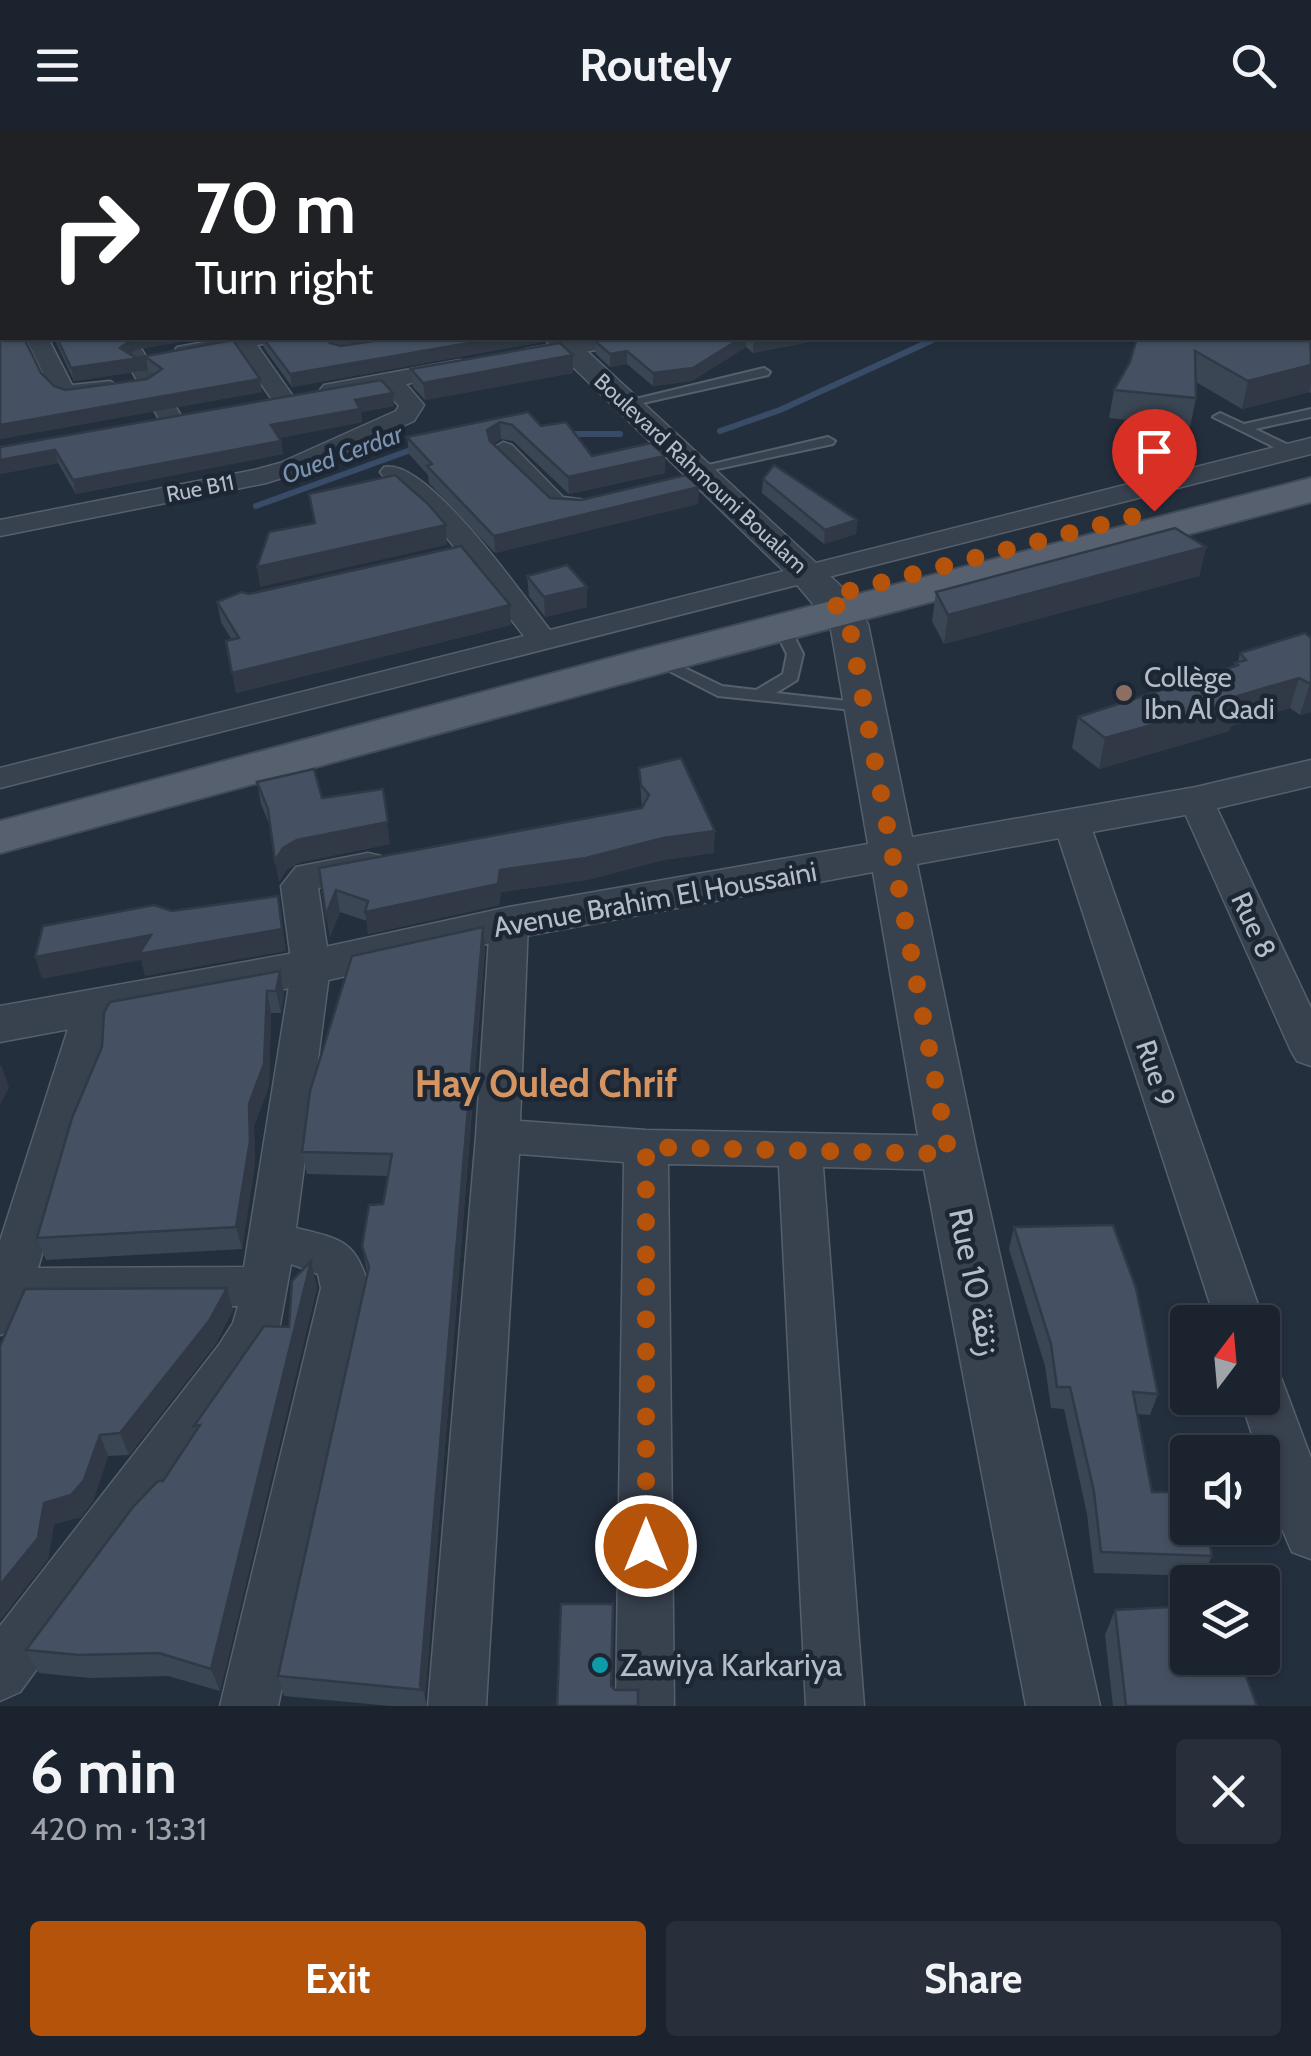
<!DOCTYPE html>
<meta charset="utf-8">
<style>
:root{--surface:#1b232e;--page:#282f3a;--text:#f1f3f6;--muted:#a0a4aa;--line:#39404a;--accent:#b45309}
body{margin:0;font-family:Cabin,Vazirmatn,sans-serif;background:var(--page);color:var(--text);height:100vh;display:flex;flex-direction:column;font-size:38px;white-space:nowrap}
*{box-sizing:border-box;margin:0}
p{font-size:32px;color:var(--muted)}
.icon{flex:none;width:55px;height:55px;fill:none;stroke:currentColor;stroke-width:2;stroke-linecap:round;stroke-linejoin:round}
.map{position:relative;height:1576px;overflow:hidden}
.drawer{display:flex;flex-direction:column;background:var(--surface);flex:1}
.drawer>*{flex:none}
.guide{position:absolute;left:0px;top:0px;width:1312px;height:210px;box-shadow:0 2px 8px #0004,0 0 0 2px var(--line);background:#202124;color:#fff;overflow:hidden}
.needle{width:65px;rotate:16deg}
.tools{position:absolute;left:1170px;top:1175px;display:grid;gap:20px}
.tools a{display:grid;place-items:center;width:110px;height:110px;border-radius:10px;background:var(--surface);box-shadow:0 2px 8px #0004,0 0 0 2px var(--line);font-size:50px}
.pin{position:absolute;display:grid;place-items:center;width:85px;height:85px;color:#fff;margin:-102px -42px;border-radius:50% 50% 50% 0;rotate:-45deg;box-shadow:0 0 10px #0007}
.pin .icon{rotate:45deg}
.me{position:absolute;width:110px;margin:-55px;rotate:0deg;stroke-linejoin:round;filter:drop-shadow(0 0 8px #0008)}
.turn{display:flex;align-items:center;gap:35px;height:210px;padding:0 30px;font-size:45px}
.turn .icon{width:130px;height:130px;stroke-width:2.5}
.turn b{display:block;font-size:70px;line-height:85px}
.round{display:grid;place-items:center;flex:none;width:105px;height:105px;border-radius:10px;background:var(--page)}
.head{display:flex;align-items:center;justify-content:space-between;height:170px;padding:0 30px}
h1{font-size:60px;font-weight:800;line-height:75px}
.button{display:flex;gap:20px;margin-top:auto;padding:20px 30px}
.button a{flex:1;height:115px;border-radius:10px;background:var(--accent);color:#fff;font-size:40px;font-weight:800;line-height:115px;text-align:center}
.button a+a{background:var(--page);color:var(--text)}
header{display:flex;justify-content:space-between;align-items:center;height:130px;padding:0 30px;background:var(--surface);font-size:45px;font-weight:800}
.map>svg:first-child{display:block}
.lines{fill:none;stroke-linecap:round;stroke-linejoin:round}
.stream{stroke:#394c67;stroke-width:6}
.service-casing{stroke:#565f6c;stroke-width:4}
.minor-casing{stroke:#565f6c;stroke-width:3}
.tertiary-casing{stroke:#565f6c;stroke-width:3}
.primary-casing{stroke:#414a57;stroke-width:4}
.service{fill:#38414e;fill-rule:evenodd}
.minor{fill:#38414e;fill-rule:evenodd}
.tertiary{fill:#38414e;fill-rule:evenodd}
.primary{fill:#56606e;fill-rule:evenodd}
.wall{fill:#3b4654}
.shaded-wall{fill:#303945}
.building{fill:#455162;stroke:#303945;stroke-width:2.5}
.route{stroke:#b45309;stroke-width:18;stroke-dasharray:0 32.4}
.education-dot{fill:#8d6e63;stroke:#1d2633;stroke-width:4}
.culture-dot{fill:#0f9aa8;stroke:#1d2633;stroke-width:4}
.labels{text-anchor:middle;stroke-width:9;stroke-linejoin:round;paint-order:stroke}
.far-street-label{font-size:22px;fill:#b4bcc9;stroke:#1d2633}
.far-water-label{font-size:25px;font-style:italic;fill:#7c92b1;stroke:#1d2633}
.poi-label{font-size:28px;fill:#b4bcc9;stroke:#1d2633;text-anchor:start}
.street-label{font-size:28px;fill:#b4bcc9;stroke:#1d2633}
.near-street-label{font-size:32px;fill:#b4bcc9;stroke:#1d2633}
.near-poi-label{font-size:32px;fill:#b4bcc9;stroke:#1d2633;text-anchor:start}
.district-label{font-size:38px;font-weight:bold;fill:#d59563;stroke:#1d2633}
</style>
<header><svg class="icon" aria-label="menu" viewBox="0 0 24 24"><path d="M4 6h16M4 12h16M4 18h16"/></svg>Routely<svg class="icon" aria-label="search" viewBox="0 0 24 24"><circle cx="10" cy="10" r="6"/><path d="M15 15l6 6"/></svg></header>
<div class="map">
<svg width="1311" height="1576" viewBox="0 0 1311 1576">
<rect width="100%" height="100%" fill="#242f3e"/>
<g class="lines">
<g class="stream">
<polyline points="720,301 780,280 937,208"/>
<polyline points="564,304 620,304"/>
<polyline points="256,376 419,317"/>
</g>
<defs>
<g id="service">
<rect x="1310" y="12" width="1" height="6"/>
<polygon points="764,238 770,242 768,245 625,277 619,273"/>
<polygon points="1311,279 1311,287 1255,299 1295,318 1295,324 1290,325 1213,287 1220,283 1244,294"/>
<polygon points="828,307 835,311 833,314 694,344 687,340"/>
<polygon points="782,493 790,498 803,524 797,550 776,563 866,573 872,574 875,578 872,582 718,566 648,530 656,525 662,527 722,556 756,560 783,544 787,524 774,498"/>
</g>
<g id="minor">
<rect x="1310" y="149" width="1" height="13"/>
<polygon points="26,208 48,208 72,255 110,251 122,258 118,263 74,271 54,265"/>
<polygon points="113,208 135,208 183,289 180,294 162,294"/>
<polygon points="227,208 272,208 269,213 257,215 295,269 291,274 275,274 237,219 185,229 174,222 177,217"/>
<polygon points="321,208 414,208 403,215 342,225 334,223"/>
<polygon points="589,208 635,208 624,215 534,231 523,224 526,219"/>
<polygon points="460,230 468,232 472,237 468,242 406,254 424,275 414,291 298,343 266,353 0,406 0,390 254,340 280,333 396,281 399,276 383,258 332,267 324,265 320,260 324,255"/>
<path d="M 1311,308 L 1311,324 L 0,658 L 0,638 L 524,506 L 433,390 L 384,347 L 380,342 L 384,337 C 426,326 523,466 550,500 Z"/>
<polygon points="503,312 512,315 563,367 586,370 590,376 586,382 546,380 490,320"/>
<polygon points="1196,660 1208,663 1213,670 1311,878 1311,936 1297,931 1291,921 1179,670 1184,663"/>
<polygon points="1072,683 1084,686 1090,694 1264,1192 1262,1195 1216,1192 1054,694 1060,686"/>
<path d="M 368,723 L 381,726 L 386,734 L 381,742 L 318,758 L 330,837 L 296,1098 C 341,1109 356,1110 369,1158 L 278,1576 L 220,1576 L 321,1158 L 318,1144 L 291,1134 L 279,1200 L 253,1245 L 20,1562 L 0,1571 L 0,1496 L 219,1215 L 233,1193 L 238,1176 L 26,1177 L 17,1199 L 0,1205 L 0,1111 L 75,877 L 81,867 L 95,863 L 109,867 L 115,877 L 38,1138 L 244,1137 L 292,837 L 281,756 L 296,737 Z"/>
<polygon points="509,781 522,784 528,793 520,991 646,1000 949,1006 964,1011 971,1023 964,1035 949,1040 823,1037 864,1576 806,1576 779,1036 668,1034 674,1576 616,1576 624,1032 519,1024 486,1576 428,1576 476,1006 490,793 496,784"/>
<path d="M 1262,1239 L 1280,1245 L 1311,1328 L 1311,1429 L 1292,1422 C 1279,1392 1262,1355 1262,1322 L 1258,1322 L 1240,1268 L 1262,1268 Z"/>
</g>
<g id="tertiary">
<rect x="0" y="60" width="2" height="14"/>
<polygon points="543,208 573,208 843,458 868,494 912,707 1196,657 1311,630 1311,656 1196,683 917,734 977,1023 1100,1576 1026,1576 921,1023 873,742 509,809 311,854 0,912 0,876 311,820 509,777 868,714 830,494 792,449"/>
</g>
<polygon id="primary" points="1311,348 1311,372 672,540 0,723 0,691 640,520"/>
</defs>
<use href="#service" class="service-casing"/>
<use href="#minor" class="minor-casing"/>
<use href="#tertiary" class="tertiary-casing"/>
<use href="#primary" class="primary-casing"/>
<use href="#service" class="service"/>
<use href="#minor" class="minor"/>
<use href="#tertiary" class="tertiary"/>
<use href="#primary" class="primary"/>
</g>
<g class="wall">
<polygon points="1311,198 1311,263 1309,262 1242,279 1196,252 1196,268 1190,297 1109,288 1114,260 1130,232"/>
<polygon points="54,208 207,208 137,219 131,225 136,228 233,210 262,262 0,309 41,243 54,256 65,260 147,249 154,244 148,240 74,251"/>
<polygon points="262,208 326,208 330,213 341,216 393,208 542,208 542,212 292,257 264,218"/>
<polygon points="615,208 830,208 753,223 746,217 692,251 653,256 627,234 610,237 596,224 595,211"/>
<polygon points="573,225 573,243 425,270 413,257 411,239"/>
<polygon points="394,276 361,282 362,292 279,308 283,324 76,364 58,333 0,344 0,317"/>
<polygon points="528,282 541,296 592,326 665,343 569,364 513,311 501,309 493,314 550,368 581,370 699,357 698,374 495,423 429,353 428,345 409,324 407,307"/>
<polygon points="763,349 857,390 856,404 824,414 762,363"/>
<polygon points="1206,417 1199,446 944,514 932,491 936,462"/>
<polygon points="527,446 587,477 545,487 529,466"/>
<polygon points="249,464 510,475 511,495 236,563 232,510 221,492 217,472"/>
<polygon points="1311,508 1311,582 1300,585 1290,578 1231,596 1229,601 1099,639 1072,618 1078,587 1234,536 1235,533 1238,532 1240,523"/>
<polygon points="639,638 714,723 663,730 587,750 501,762 499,775 368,804 367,791 340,782 330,807 319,738 642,678"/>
<polygon points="257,652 322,668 390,714 301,732 287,739 279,752 270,696 261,674"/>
<polygon points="485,818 425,1567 427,1576 391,1576 284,1566 278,1546 367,1142 362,1116 383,1074 388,1046 307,1044 302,1022"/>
<polygon points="280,841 284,863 281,883 271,883 269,956 254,996 255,1033 242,1119 46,1130 37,1108"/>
<polygon points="1014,1097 1158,1264 1150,1285 1137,1284 1152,1362 1212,1426 1203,1446 1094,1443 1087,1384 1064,1279 1051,1278 1045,1236 1009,1119"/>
<polygon points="317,1157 220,1561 168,1546 90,1548 39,1543 26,1520 163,1351 196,1301 194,1296 289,1197"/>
<polygon points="233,1180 216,1213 129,1325 108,1326 93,1371 81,1387 54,1394 48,1429 0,1490 0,1216"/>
<polygon points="1115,1480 1247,1549 1257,1576 1113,1576 1105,1505"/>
</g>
<g class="shaded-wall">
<polygon points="455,0 512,0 504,2 428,2"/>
<polygon points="134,208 207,208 137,219 123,231 146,227 148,240 74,251 71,238 120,218"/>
<polygon points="498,208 542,208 542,212 292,257 290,244"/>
<polygon points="741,208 746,208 746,217 692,251 653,256 653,243"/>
<polygon points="768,208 830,208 753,223 754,210"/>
<polygon points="627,221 627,234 610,237 610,224"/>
<polygon points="573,225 573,243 425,270 423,253"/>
<polygon points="1311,235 1311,253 1309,262 1242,279 1248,251"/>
<polygon points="260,249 262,262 0,309 0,295"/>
<polygon points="393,263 394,276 361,282 362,292 273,309 271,295 355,270"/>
<polygon points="500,292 501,309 488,317 487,300"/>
<polygon points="281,311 283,324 76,364 73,350"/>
<polygon points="55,320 58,333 0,344 0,330"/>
<polygon points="665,326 665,343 569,364 568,347"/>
<polygon points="699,357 698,374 495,423 494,406"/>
<polygon points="857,390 856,404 824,414 825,400"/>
<polygon points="446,395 447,415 260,457 257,437"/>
<polygon points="1206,417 1199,446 944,514 948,485"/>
<polygon points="587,457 587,477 545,487 544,467"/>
<polygon points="510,475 511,495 236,563 232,543"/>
<polygon points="1299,548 1290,578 1231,596 1229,601 1099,639 1105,608"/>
<polygon points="1310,554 1311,554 1311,582 1300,585"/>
<polygon points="383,659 390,714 301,732 287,739 279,752 275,731 283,718"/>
<polygon points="715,701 714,723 663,730 587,750 501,762 499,775 368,804 365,782 500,740 663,708"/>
<polygon points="336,760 340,782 330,807 326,785"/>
<polygon points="278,766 286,821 145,846 141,830 42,849 35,827"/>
<polygon points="483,797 485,818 425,1567 423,1560 420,1556"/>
<polygon points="280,841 284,863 281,883 276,861"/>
<polygon points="267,861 271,883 269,956 254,996 255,1033 242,1119 236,1097 249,974"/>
<polygon points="1,935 9,957 0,975 0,936"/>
<polygon points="311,1131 317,1157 220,1561 211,1539"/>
<polygon points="227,1158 233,1180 216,1213 129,1325 120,1303"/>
<polygon points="100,1305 108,1326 93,1371 81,1387 54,1394 48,1429 0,1490 0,1455 44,1373"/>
</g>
<g class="building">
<polygon points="0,0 455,0 428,2 2,2 2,49 0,48"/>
<polygon points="2,81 2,146 0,147 0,83"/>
<polygon points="1310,197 1311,235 1248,251 1195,221 1196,268 1114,260 1130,232 1137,208 1310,208"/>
<polygon points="0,205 2,205 2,208 24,208 41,243 54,256 65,260 147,249 162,239 146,227 71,238 57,208 134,208 120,218 136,228 233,210 260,249 0,295"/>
<polygon points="263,208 326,208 330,213 341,216 393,208 498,208 290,244"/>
<polygon points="615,208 741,208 693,238 653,243 627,221 610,224 595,211"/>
<polygon points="560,213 573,225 423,253 411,239"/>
<polygon points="381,250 393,263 355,270 360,279 271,295 281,311 73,350 55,320 0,330 0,317"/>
<polygon points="528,282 541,296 566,292 592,326 651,313 665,326 568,347 512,295 500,292 487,300 490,311 550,368 581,370 686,345 699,357 494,406 427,336 432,334 407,307"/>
<polygon points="774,335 857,390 825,400 763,349"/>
<polygon points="395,345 428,374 446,395 257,437 269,402 315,393 309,364"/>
<polygon points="1175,398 1206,417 948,485 936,462"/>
<polygon points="461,416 510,475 232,543 226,511 239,508 217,472 241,462 249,464"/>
<polygon points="567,435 587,457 544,467 527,446"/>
<polygon points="1305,503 1311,508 1311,554 1299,548 1234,567 1238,571 1105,608 1078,587 1238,535 1235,533 1246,530 1240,523"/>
<polygon points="681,628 715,701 663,708 586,728 500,740 498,754 365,782 368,771 336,760 326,785 319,738 642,678 649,665 641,655 639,638"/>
<polygon points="314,639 322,668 383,659 388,692 297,710 283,718 275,731 268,679 257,652"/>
<polygon points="278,766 282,799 139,824 151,805 35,827 43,796 154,775 172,781"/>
<polygon points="483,797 420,1556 423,1560 278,1546 369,1137 362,1116 369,1075 383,1074 392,1024 302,1022 310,961 352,826"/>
<polygon points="280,841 276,861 267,861 264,934 249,974 250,1011 236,1097 37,1108 72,988 102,917 104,882 110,872"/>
<polygon points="1113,1095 1136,1158 1158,1264 1133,1262 1152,1362 1188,1362 1188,1398 1207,1398 1212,1426 1101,1422 1094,1362 1070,1257 1057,1257 1051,1214 1014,1097"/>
<polygon points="311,1131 211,1539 159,1523 79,1525 26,1520 133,1377 158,1351 163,1351 200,1295 194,1296 264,1196 289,1197 292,1151"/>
<polygon points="227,1158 209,1191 120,1303 100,1305 84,1350 71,1365 44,1373 38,1408 0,1455 0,1216 25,1159"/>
<polygon points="561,1474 613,1474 611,1556 615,1560 638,1560 638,1576 557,1576"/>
<polygon points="1188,1476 1188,1528 1243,1528 1247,1549 1257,1576 1126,1576 1115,1480"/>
</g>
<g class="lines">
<polyline class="route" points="646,1416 646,1017 949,1024 849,494 830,466 1154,381"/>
</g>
<circle class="education-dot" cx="1124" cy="563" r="10"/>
<circle class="culture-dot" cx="600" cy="1535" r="10"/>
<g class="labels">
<g class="far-street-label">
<text transform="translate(701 343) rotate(43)" y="8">Boulevard Rahmouni Boualam</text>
<text transform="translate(200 358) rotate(-11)" y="8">Rue B11</text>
</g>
<g class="far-water-label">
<text transform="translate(342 324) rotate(-20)" y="9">Oued Cerdar</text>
</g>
<g class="poi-label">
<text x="1144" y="557">Collège<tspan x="1144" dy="32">Ibn Al Qadi</tspan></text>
</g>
<g class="street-label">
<text transform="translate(655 769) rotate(-10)" y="10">Avenue Brahim El Houssaini</text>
<text transform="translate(1254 795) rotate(65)" y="10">Rue 8</text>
<text transform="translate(1156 943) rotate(71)" y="10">Rue 9</text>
</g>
<g class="near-street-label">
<text transform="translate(975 1152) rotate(78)" y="11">Rue 10 زنقة</text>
</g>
<g class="near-poi-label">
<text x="620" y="1546">Zawiya Karkariya</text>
</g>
<g class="district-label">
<text x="546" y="967">Hay Ouled Chrif</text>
</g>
</g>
</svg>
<div class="tools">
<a><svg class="needle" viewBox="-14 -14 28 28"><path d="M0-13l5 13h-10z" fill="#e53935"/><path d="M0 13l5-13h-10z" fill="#a0a4aa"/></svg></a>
<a><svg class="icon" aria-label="sound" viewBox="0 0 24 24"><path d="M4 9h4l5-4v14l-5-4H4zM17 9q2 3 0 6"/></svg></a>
<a><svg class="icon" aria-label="layers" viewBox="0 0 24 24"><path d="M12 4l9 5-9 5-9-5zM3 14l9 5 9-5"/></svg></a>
</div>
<div class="pin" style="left:1154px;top:381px;background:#d93025"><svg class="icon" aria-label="arrive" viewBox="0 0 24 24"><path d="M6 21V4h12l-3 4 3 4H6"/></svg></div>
<svg class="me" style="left:646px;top:1416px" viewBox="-20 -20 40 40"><circle r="17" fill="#b45309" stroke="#fff" stroke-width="3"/><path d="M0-11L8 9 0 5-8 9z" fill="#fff"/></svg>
<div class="guide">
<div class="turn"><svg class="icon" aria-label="right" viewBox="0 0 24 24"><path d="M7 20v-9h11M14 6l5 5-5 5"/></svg><div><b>70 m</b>Turn right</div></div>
</div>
</div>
<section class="drawer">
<div class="head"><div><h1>6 min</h1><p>420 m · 13:31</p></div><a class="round"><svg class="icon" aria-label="close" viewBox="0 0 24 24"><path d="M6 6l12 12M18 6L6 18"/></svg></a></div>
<div class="button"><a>Exit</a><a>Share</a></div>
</section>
